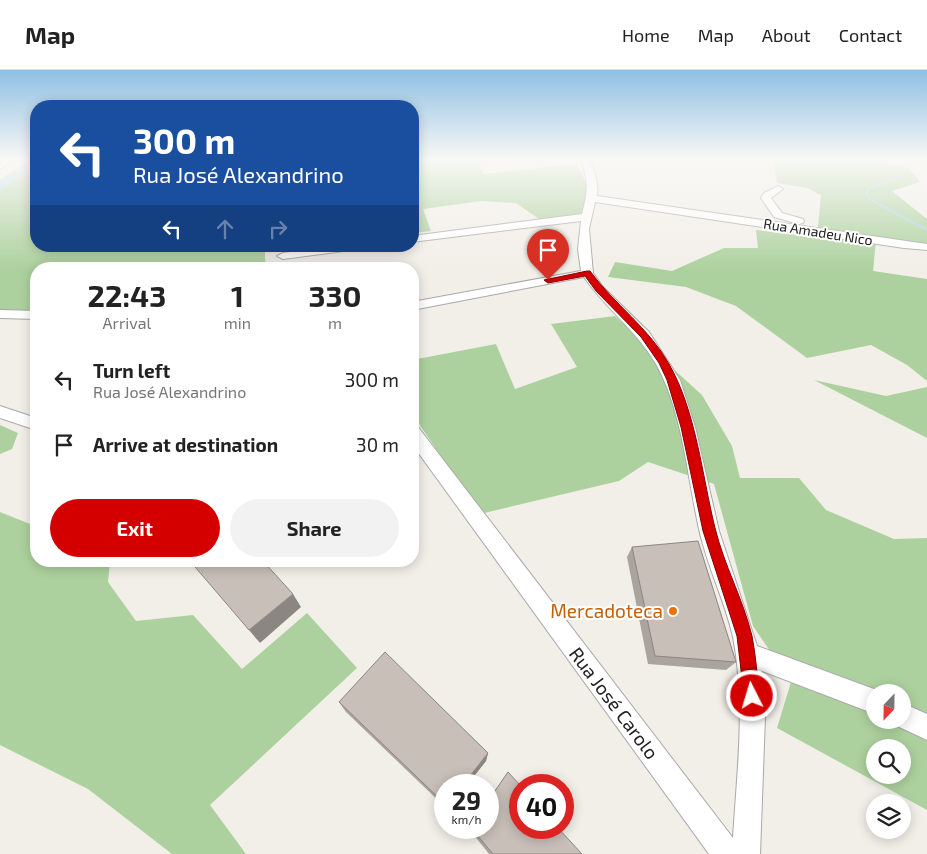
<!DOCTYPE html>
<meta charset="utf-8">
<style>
:root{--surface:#fff;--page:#f2f2f2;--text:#222;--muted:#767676;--line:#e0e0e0;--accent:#d40000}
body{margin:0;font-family:"Exo 2",sans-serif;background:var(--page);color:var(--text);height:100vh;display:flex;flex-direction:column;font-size:19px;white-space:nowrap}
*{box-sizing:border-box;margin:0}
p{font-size:16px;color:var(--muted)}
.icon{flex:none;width:28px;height:28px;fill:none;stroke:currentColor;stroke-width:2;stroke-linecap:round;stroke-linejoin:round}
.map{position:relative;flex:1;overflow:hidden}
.details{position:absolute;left:30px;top:192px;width:389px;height:305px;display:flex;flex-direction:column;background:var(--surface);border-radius:20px;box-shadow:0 2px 12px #0003}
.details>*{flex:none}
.guide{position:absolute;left:30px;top:30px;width:389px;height:152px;border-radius:20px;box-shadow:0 2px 12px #0003;background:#1a4fa0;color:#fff;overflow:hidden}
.needle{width:32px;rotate:202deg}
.controls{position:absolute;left:866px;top:614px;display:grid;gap:10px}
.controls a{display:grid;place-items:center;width:45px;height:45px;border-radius:50%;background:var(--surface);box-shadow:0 2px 12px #0003;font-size:25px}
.speed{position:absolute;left:434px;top:704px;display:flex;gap:10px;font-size:25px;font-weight:700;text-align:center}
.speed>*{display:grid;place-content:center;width:65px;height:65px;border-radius:50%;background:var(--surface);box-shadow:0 2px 12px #0003;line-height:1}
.speed small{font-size:12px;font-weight:400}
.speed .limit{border:8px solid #d22;background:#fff;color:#111}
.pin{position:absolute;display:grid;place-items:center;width:42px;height:42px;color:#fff;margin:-51px -21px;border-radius:50% 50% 50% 0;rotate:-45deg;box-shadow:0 0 5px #0007}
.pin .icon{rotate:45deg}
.me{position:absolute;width:55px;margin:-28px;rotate:355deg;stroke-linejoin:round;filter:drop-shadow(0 0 4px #0008)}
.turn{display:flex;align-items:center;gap:18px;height:105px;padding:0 20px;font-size:22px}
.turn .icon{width:65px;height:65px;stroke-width:2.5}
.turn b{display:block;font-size:35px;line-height:42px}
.lanes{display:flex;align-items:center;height:48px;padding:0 20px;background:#0003;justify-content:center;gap:25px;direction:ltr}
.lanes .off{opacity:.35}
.eta{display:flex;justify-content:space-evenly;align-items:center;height:85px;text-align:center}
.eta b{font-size:30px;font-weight:700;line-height:35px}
.button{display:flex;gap:10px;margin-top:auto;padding:10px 20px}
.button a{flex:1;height:58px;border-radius:30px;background:var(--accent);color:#fff;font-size:20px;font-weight:700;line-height:58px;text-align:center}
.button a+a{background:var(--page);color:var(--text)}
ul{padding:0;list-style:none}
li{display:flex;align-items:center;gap:15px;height:65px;padding:0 20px}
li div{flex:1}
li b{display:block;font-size:19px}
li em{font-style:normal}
header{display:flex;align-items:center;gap:30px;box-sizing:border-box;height:70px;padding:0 25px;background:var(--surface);border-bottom:1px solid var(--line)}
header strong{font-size:24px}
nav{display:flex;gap:28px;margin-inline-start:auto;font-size:18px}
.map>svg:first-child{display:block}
.forest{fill:#add19e;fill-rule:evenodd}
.water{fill:#aad3df}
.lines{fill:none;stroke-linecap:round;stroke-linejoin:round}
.stream{stroke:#aad3df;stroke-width:2}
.minor-casing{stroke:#a9a9a9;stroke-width:2}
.minor{fill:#fff;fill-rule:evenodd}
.wall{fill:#aba49e}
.shaded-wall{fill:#8b8681}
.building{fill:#c7bfb8;stroke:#8b8681}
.route{fill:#d40000;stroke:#8a0000}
.food-dot{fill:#e8710a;stroke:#fff;stroke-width:2}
.labels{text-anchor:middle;stroke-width:4;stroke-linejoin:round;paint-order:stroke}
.far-street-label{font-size:14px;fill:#222;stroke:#fff}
.near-food-label{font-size:19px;fill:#c56008;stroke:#fff;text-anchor:end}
.near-street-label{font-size:19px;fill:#222;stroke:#fff}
</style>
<header>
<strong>Map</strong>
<nav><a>Home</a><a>Map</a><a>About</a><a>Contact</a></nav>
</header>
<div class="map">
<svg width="927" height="784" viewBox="0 0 927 784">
<rect width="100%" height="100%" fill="#f2efe9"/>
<g class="forest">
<polygon points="412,89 478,89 483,95 479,95 483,104 577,94 589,119 582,145 539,149 516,133 481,131 423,139 431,161 413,163"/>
<polygon points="773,89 866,89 909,98 920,112 892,121 927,149 927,173 876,170 873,201 927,209 927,311 907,295 871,275 807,288 736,236 686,217 608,207 615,192 672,201 724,178 758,178 756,160 822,168 818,157 821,125 807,118 777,113"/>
<polygon points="36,96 36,176 265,176 265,189 267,199 36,199 36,240 0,240 0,121"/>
<path d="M 615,246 L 702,325 L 732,376 L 740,408 L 799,408 L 826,440 L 894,469 L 927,468 L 927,740 L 777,658 L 791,612 L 753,556 L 714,414 L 648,392 L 619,411 L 480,444 L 413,345 L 412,290 L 496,274 L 515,319 L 577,297 L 551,254 ZM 875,622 L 902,622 L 902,650 L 875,650 ZM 875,678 L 902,678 L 902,705 L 875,705 Z"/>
<polygon points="814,310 886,326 927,317 927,368"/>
<polygon points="0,355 18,363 12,379 0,384"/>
<polygon points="0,442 30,454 36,452 36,491 110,491 108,512 136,551 193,545 242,599 307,543 357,598 210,735 246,784 172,784 88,719 0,675"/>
</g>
<polygon class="water" points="30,89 36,89 36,96 0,121 0,110"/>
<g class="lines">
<polyline class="stream" points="908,89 903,93 905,104 868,119 866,124 871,130 927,160"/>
<defs>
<g id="minor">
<polygon points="4,89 15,89 0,99 0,92"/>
<path d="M 581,89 L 589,89 C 594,101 599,113 597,126 L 927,174 L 927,180 L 904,178 L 595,132 L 589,159 L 593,203 L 603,217 L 649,262 L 680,310 L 695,357 L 719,461 L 757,576 L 882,622 L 875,622 L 875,644 L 762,601 L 765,647 L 760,784 L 709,784 L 412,374 L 412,355 L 418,357 L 733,768 C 737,701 746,634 733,567 C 725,531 707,496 699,459 C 687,406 683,342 656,294 C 637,261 606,239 584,207 L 412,240 L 412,232 L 581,201 L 578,179 L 581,151 L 412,172 L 412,166 L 582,144 C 588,120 589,114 581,89 Z"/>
<polygon points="778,116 783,119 771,128 782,143 803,149 804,151 803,153 799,154 774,147 761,128 764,123"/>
<polygon points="331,176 364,176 359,179 283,189 277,186 283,183"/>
<polygon points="0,240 36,241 36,249 0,248"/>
<polygon points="0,336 36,348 36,360 0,348"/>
<polygon points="902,633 927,644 927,670 893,654 892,650 902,650"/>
</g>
</defs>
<use href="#minor" class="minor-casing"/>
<use href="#minor" class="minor"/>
</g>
<g class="wall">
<polygon points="632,477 736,592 726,600 648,594 627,487"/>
<polygon points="339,632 488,683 486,691 467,715 445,715 445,737 346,642"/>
<polygon points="469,758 488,758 582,784 489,784 469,759"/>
</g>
<g class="shaded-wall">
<polygon points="293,524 301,537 260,573 249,560"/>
<polygon points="488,683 486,691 467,715 463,715"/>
</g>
<g class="building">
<polygon points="698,471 736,592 655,586 632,477"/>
<polygon points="190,491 263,491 293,524 249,560"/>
<polygon points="385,582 488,683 463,715 445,715 445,734 339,632"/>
<polygon points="508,702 520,715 520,758 558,758 582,784 493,784 471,758 488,758 488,731"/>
</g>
<linearGradient id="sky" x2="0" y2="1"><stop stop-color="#8fc0e4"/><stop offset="0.45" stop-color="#f9f8f5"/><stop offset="1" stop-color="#f9f8f5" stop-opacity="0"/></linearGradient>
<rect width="927" height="199" fill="url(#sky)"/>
<path class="route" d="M 587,201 L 590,201 C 614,234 649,258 669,294 C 696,341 702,405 715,458 C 724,495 743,529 752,566 C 756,586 757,607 760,626 L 758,632 L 752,634 L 746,632 L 744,626 L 737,566 L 703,461 L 681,357 L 667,310 L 659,293 L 641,267 L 596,221 L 585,206 L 548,213 L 544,210 Z"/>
<circle class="food-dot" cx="673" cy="541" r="5"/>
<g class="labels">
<g class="far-street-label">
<text transform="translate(818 162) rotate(9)" y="5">Rua Amadeu Nico</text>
</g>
<g class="near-food-label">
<text x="663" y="548">Mercadoteca</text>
</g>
<g class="near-street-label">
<text transform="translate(614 633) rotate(53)" y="7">Rua José Carolo</text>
</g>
</g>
</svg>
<div class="controls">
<a><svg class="needle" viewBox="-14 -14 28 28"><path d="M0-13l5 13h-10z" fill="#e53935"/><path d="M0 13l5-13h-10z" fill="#767676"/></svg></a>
<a><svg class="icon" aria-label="search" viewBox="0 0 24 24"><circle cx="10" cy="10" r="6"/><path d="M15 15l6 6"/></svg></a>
<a><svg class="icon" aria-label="layers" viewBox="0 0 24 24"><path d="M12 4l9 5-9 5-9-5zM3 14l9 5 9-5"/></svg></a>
</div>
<div class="speed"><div>29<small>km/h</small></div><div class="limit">40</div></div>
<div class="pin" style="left:548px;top:210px;background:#d93025"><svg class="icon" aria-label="arrive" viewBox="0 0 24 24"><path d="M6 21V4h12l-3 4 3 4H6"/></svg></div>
<svg class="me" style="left:752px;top:626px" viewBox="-20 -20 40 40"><circle r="17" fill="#d40000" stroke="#fff" stroke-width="3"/><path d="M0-11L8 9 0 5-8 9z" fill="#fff"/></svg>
<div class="guide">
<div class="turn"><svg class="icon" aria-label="left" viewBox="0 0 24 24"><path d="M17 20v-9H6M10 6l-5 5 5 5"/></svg><div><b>300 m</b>Rua José Alexandrino</div></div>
<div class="lanes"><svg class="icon" aria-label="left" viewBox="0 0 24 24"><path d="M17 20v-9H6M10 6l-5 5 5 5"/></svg><svg class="icon off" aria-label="ahead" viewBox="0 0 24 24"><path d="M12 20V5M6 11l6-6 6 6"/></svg><svg class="icon off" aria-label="right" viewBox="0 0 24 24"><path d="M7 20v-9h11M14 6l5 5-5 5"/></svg></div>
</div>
<section class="details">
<div class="eta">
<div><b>22:43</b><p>Arrival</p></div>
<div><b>1</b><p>min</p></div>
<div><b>330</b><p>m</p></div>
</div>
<ul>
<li><svg class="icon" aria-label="left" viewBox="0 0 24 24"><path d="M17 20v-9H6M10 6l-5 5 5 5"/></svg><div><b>Turn left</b><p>Rua José Alexandrino</p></div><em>300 m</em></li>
<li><svg class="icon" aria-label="arrive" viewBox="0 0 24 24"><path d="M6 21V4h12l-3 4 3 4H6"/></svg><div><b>Arrive at destination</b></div><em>30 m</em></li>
</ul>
<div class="button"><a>Exit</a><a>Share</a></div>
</section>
</div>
